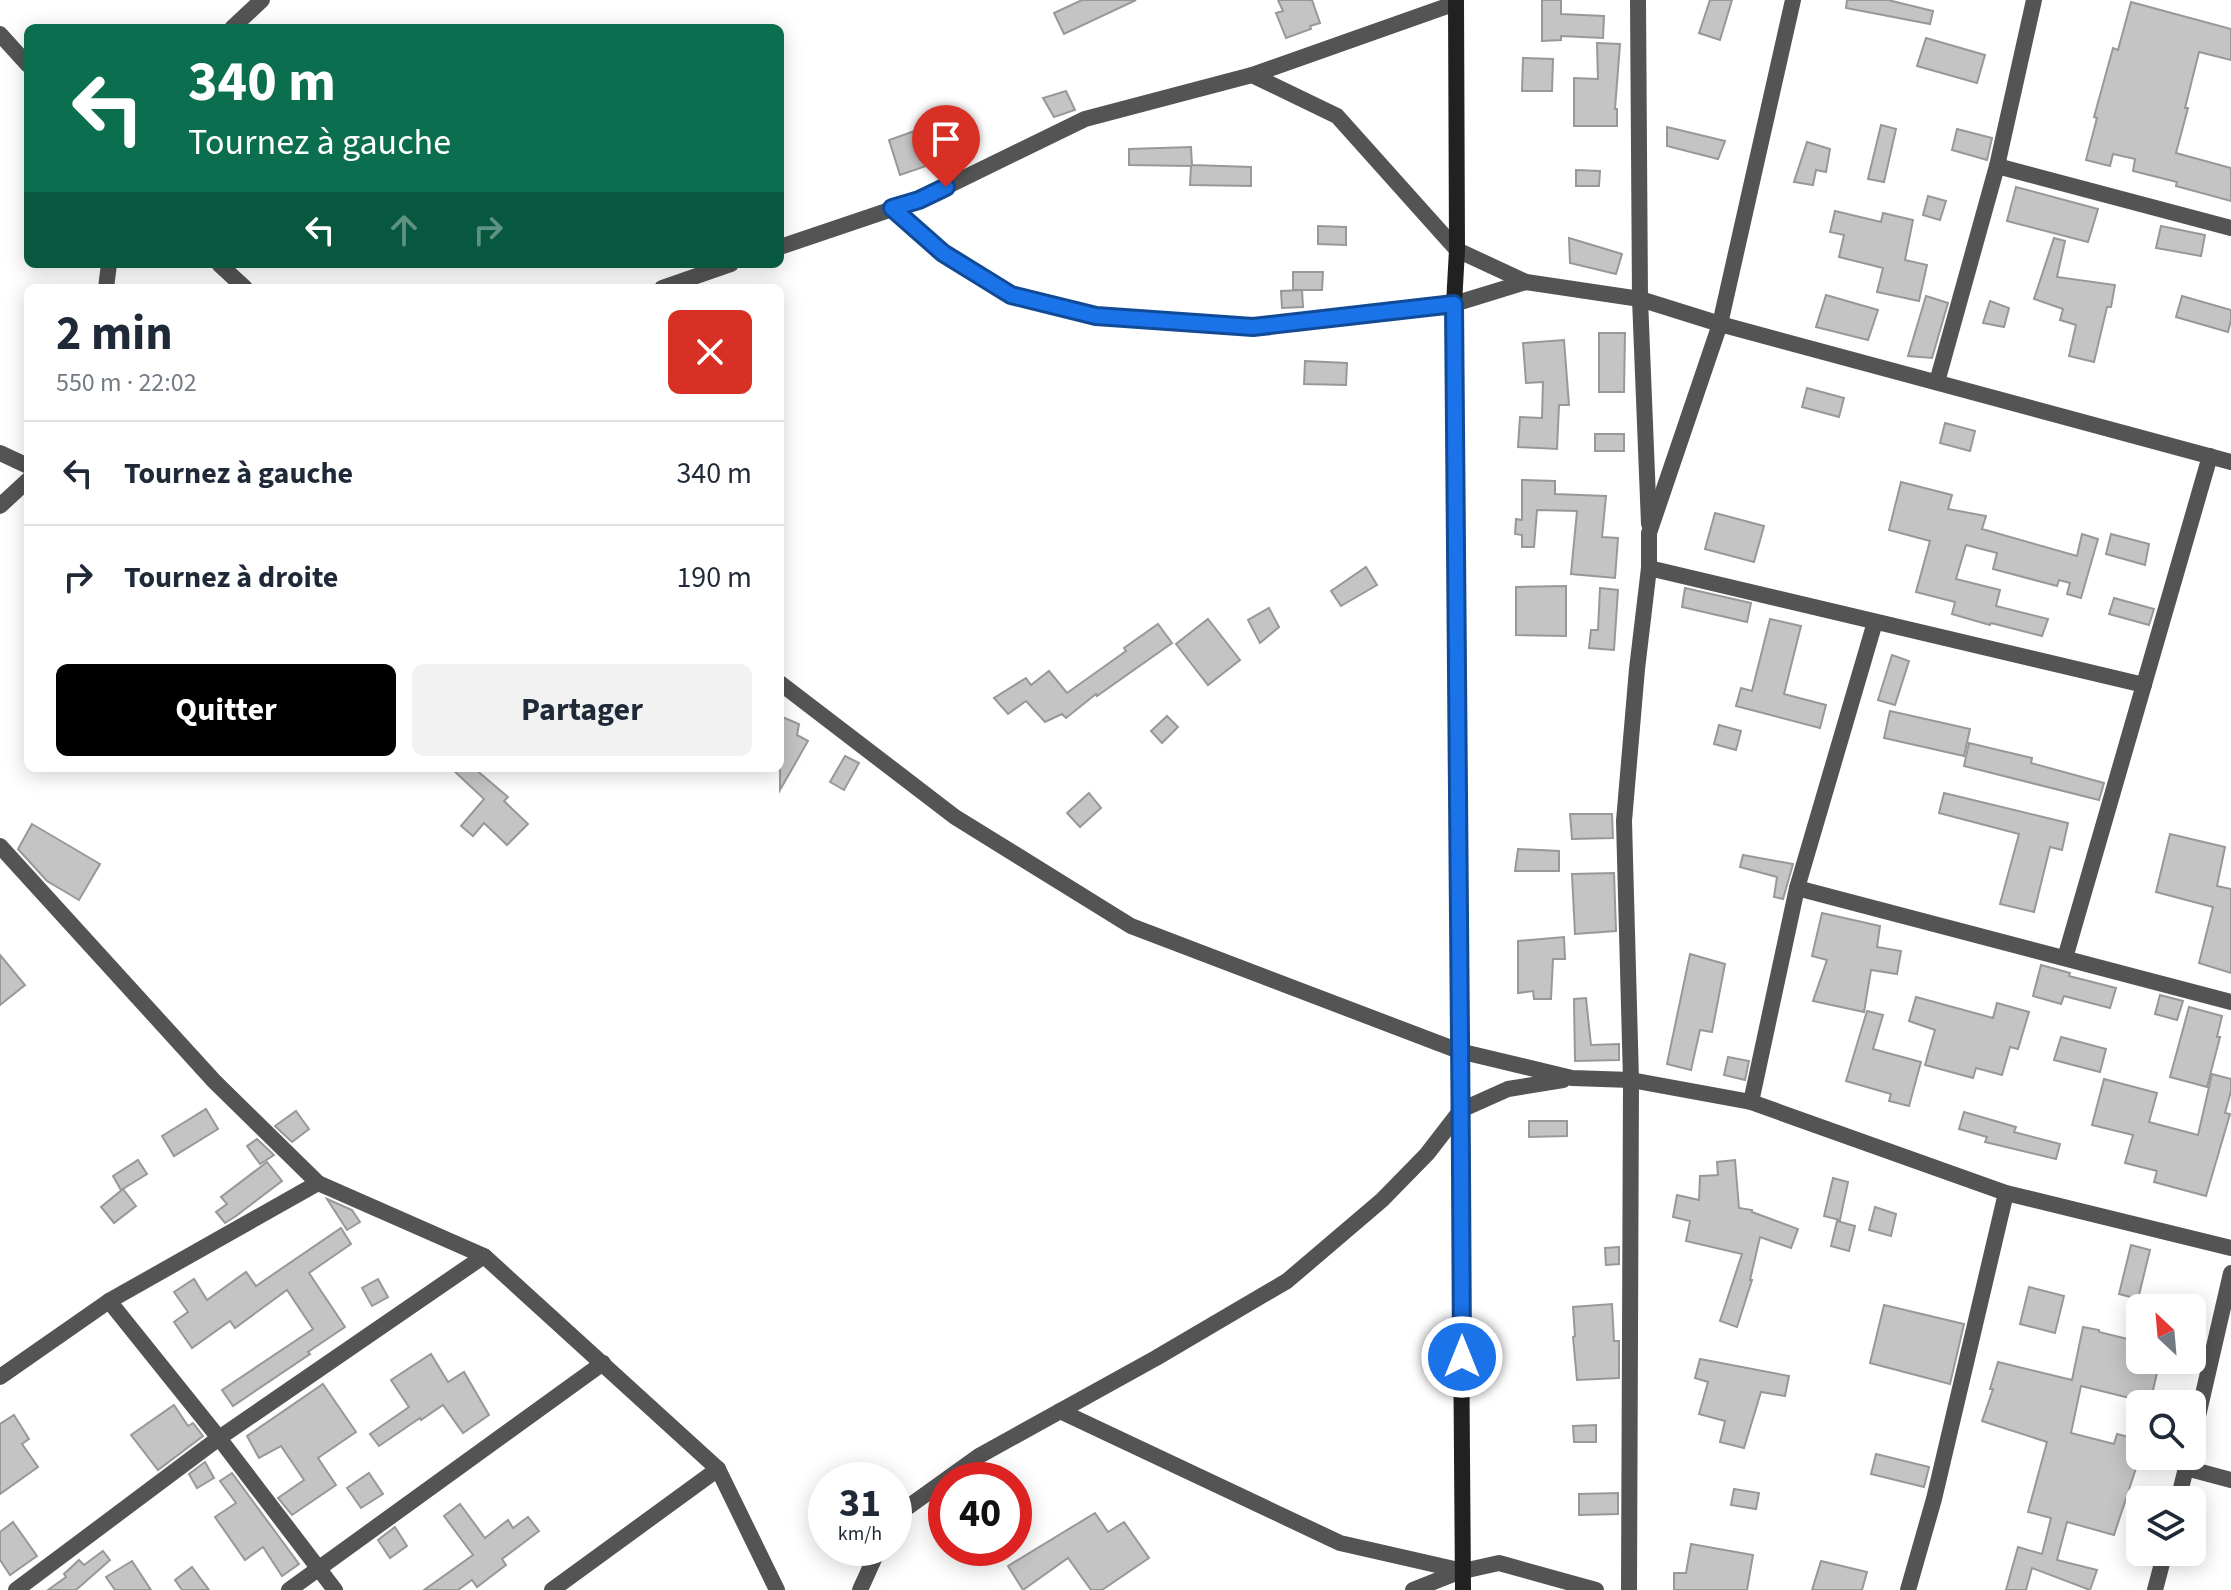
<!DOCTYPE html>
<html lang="fr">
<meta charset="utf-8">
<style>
:root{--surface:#fff;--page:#f2f2f3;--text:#1f2937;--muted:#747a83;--line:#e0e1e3;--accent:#000}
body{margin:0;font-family:"Source Sans 3",sans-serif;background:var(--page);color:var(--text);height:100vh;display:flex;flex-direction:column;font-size:30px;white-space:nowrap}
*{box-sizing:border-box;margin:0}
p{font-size:26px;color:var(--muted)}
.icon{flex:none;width:44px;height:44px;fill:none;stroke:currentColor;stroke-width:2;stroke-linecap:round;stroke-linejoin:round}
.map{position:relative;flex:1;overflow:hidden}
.panel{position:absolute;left:24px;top:284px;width:760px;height:488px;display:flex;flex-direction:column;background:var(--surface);border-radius:12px;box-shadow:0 4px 20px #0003}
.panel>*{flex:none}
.banner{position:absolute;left:24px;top:24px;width:760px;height:244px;border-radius:12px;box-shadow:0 4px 20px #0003;background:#0b6e4f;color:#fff;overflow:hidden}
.needle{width:52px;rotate:334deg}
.fabs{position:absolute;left:2126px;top:1294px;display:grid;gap:16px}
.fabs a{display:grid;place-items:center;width:80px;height:80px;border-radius:12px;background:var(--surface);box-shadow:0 4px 20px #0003;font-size:40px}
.speed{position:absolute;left:808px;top:1462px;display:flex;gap:16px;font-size:40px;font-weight:700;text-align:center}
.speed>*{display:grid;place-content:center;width:104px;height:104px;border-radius:50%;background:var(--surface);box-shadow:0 4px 20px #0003;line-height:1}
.speed small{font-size:20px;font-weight:400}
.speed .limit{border:12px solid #d22;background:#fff;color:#111}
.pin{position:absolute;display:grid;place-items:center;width:68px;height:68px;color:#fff;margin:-82px -34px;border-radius:50% 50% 50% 0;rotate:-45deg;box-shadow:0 0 8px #0007}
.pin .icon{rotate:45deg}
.me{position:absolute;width:88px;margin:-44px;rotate:0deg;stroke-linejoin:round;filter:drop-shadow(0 0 6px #0008)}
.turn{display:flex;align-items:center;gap:28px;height:168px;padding:0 32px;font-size:36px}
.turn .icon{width:104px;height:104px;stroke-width:2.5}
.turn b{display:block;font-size:56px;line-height:68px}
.lanes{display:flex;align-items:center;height:76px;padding:0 32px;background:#0003;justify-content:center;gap:40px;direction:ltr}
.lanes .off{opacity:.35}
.round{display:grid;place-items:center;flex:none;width:84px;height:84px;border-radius:12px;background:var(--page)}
.overview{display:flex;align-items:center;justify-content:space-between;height:136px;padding:0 32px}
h1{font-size:48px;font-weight:700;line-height:60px}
.cta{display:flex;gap:16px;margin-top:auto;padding:16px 32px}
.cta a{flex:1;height:92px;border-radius:12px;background:var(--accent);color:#fff;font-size:32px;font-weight:700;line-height:92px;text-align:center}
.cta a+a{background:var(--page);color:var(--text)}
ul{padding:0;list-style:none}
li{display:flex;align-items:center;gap:24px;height:104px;padding:0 32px;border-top:2px solid var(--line)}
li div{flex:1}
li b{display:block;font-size:30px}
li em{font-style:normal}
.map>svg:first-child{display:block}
.building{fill:#c4c4c4;stroke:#989898;stroke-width:2}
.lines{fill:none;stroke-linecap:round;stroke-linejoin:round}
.street{stroke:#545454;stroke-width:16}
.secondary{stroke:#212121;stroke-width:16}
.route-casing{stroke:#114b97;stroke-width:20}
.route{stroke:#1a73e8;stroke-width:14}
</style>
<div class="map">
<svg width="2231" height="1590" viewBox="0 0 2231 1590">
<rect width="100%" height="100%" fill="#fff"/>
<g class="building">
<polygon points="1082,0 1136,0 1064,34 1054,13"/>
<polygon points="1278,0 1312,0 1320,23 1310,26 1311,29 1286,38 1276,13 1283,11"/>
<polygon points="1542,0 1561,0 1561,14 1604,16 1603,38 1561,36 1561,40 1542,41"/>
<polygon points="1710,0 1732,0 1720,40 1699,33"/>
<polygon points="1847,0 1888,0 1933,11 1930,24 1846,8"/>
<polygon points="2131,2 2231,29 2231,60 2199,52 2185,108 2188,108 2176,153 2231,168 2231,201 2176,186 2177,182 2133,171 2135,159 2113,154 2110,166 2086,160 2097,118 2094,117 2113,48 2118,50"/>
<polygon points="1926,38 1985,55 1977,83 1917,66"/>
<polygon points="1597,43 1620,44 1615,109 1617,109 1617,126 1574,126 1574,78 1598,79"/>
<polygon points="1523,58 1553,59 1552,91 1522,91"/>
<polygon points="1066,91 1075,110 1054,117 1043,98"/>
<polygon points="1881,125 1896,129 1884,182 1868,179"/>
<polygon points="1667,127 1725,141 1718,159 1667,146"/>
<polygon points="920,129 932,164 900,175 889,140"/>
<polygon points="1957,129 1992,138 1987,160 1952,150"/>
<polygon points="1807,142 1830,149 1826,172 1816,170 1813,185 1794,182"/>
<polygon points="1191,147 1192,165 1251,167 1251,186 1190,185 1191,166 1129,165 1129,149"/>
<polygon points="1576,170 1600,171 1599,186 1576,186"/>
<polygon points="2016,187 2098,209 2088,242 2007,221"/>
<polygon points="1928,196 1946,201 1940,220 1923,215"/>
<polygon points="1835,211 1881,222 1883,213 1913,220 1905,260 1927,265 1919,301 1877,292 1883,268 1839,257 1844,235 1830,232"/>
<polygon points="1318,226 1346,227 1346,245 1318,244"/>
<polygon points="2161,226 2205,235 2201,256 2156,248"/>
<polygon points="1569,238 1622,254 1616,274 1570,263"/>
<polygon points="2054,238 2065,241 2057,277 2115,285 2111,307 2107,307 2094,362 2069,356 2076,325 2060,320 2063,309 2034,299"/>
<polygon points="1293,272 1323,272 1322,290 1293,290"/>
<polygon points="1302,290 1303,307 1282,308 1281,291"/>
<polygon points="1826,295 1878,310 1868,340 1816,327"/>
<polygon points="1926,296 1948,303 1932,358 1908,356"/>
<polygon points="2182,296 2231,310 2231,320 2228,332 2176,317"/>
<polygon points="1990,301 2009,308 2004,327 1983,323"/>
<polygon points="1599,333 1625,333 1624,392 1599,392"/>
<polygon points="1564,340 1569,405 1559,405 1557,449 1518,447 1520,417 1542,418 1543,382 1526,383 1523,343"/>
<polygon points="1305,361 1347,363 1346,385 1304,384"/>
<polygon points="1807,388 1844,398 1839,417 1802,407"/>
<polygon points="1945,423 1975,431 1970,451 1940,443"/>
<rect x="1595" y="434" width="29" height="17"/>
<polygon points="1522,480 1555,481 1555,494 1606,496 1602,537 1618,538 1615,578 1571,574 1577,511 1537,510 1534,547 1522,547 1522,535 1515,534 1516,519 1522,520"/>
<polygon points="1901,482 1952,495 1948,509 1986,516 1982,529 2077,556 2082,534 2098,539 2081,598 2067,594 2070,583 2059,580 2057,586 1993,569 1997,553 1966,545 1956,579 2000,590 1996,606 2048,619 2042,636 1991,623 1990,625 1952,614 1955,602 1916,592 1930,541 1889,530"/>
<polygon points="1715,513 1764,526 1754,562 1705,549"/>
<polygon points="2111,534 2149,544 2145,565 2106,554"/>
<polygon points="1366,567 1377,585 1341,606 1331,591"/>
<polygon points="1566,586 1566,636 1516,635 1516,587"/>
<polygon points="1600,588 1618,590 1614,650 1589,648 1591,630 1598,630"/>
<polygon points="1685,588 1751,603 1747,622 1682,607"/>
<polygon points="2114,598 2154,609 2149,625 2109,614"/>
<polygon points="1269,608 1279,627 1260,643 1248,620"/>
<polygon points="1208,619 1240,660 1208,685 1176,644"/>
<polygon points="1770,619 1801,626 1784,694 1826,705 1820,728 1736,706 1741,688 1752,691"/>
<polygon points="1158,624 1172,643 1097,696 1096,694 1066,718 1062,714 1045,722 1026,701 1008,714 994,698 1026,678 1031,685 1049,671 1067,693 1126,651 1124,648"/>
<polygon points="1892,655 1909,661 1895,705 1878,700"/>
<polygon points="1890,711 1970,729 1964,756 1884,738"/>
<polygon points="780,716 799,724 797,735 808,741 780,790"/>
<polygon points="1167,716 1178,727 1162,743 1151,731"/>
<polygon points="1719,725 1741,731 1736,750 1714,744"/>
<polygon points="1969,743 2032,758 2031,763 2104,783 2099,800 1964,766"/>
<polygon points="845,756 859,763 844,790 830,782"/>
<polygon points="451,768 474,768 508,797 504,801 528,824 507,845 484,823 473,836 461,826 484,799"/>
<polygon points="1089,793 1101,808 1080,827 1067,813"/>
<polygon points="1944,793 2068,823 2062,850 2050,847 2034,912 2000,904 2019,834 1939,813"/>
<polygon points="1570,814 1612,814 1613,838 1572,839"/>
<polygon points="32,824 100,864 79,900 47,881 18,849"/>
<polygon points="2170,834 2225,847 2217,886 2231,889 2231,973 2199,963 2213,907 2156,892"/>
<polygon points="1518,849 1559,851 1559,871 1515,871"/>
<polygon points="1743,855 1793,864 1783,899 1774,897 1777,877 1740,867"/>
<polygon points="1614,873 1616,931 1575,934 1572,874"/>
<polygon points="1822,913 1880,926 1877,947 1901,951 1897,974 1871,970 1864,1012 1813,1001 1827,960 1812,956"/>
<polygon points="1564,937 1565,959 1553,959 1551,999 1534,999 1533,991 1518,993 1518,941"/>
<polygon points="1690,954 1725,964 1712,1032 1700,1030 1691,1070 1667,1064"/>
<polygon points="0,955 25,985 0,1005"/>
<polygon points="2041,965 2070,973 2069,976 2116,988 2110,1008 2064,996 2061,1004 2033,996"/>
<polygon points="2160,995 2183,1001 2177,1020 2155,1014"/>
<polygon points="1916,997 1993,1018 1997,1003 2029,1012 2018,1049 2010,1047 2002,1075 1976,1068 1973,1078 1925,1065 1935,1030 1909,1021"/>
<polygon points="1586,998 1591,1045 1619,1044 1619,1060 1575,1061 1574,999"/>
<polygon points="2189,1007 2222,1016 2217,1037 2220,1037 2207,1087 2170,1077"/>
<polygon points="1867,1011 1883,1015 1873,1049 1921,1062 1909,1106 1889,1101 1891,1094 1846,1081"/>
<polygon points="2061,1037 2106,1049 2100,1072 2054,1060"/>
<polygon points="1728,1057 1749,1061 1745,1080 1724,1075"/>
<polygon points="2212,1074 2231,1079 2231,1091 2225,1113 2230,1114 2206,1196 2154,1182 2157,1171 2125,1163 2133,1135 2092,1125 2104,1079 2157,1093 2149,1122 2198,1135"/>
<polygon points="206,1109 218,1129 174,1156 162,1136"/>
<polygon points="296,1111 309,1129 292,1142 275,1126"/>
<polygon points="1964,1112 2016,1127 2014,1132 2060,1144 2056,1159 1985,1142 1987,1137 1959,1129"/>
<polygon points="1529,1121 1567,1121 1567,1136 1529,1137"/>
<polygon points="257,1139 274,1155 260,1164 247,1146"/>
<polygon points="138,1160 147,1174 121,1190 113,1176"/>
<polygon points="1735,1160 1739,1208 1752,1210 1752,1212 1798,1229 1791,1248 1760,1237 1750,1280 1752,1280 1737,1327 1720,1321 1742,1254 1686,1241 1690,1221 1673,1217 1677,1195 1699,1200 1700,1176 1718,1175 1717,1162"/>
<polygon points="267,1162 282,1181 236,1216 225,1223 216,1212 227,1204 221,1197"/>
<polygon points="1833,1178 1848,1182 1840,1220 1824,1216"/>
<polygon points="123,1189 136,1206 114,1223 101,1207"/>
<polygon points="327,1199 352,1210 360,1222 347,1230"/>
<polygon points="1875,1207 1896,1214 1891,1236 1869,1230"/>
<polygon points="1837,1221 1855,1226 1849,1251 1831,1246"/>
<polygon points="341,1228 351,1244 309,1273 345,1327 308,1352 310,1354 233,1406 222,1390 313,1329 287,1290 235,1328 230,1321 192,1348 174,1322 188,1312 174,1292 194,1279 207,1300 246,1272 256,1286"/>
<polygon points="2131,1245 2150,1250 2138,1299 2119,1294"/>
<polygon points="1619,1247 1619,1264 1606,1265 1605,1248"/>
<polygon points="378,1279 388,1297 372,1306 362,1288"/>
<polygon points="2029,1287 2064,1296 2055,1333 2020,1324"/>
<polygon points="1612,1304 1614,1341 1619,1341 1619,1378 1577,1380 1573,1337 1575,1336 1573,1307"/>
<polygon points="1884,1305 1964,1324 1950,1384 1870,1363"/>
<polygon points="2083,1327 2099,1330 2099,1332 2140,1342 2140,1360 2160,1360 2150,1403 2081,1386 2071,1433 2114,1444 2117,1434 2140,1440 2140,1456 2114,1535 2067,1522 2057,1560 2097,1570 2090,1590 2032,1568 2026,1590 2006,1590 2018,1547 2042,1554 2051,1518 2028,1512 2047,1442 1982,1421 1993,1389 1990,1389 1998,1362 2072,1380"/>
<polygon points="431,1354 448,1382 464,1372 489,1415 463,1433 443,1405 421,1420 420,1418 379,1446 370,1434 409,1407 391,1380"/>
<polygon points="1700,1359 1789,1376 1785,1396 1761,1392 1744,1448 1720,1442 1725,1421 1699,1414 1708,1382 1695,1378"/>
<polygon points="323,1384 356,1432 318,1458 336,1485 292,1515 278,1498 304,1480 281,1446 259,1458 247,1436"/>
<polygon points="174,1405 188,1426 193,1423 203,1436 158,1470 131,1435"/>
<polygon points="14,1415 29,1439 22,1444 38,1467 0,1494 0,1424"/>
<polygon points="1596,1425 1596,1442 1574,1442 1573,1426"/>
<polygon points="1876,1454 1929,1467 1924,1487 1871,1474"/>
<polygon points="205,1462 214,1478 197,1488 189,1474"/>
<polygon points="232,1473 299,1564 282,1576 263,1547 245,1560 215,1517 236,1503 220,1481"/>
<polygon points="369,1473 383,1494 361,1508 347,1488"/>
<polygon points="1734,1489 1759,1493 1756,1509 1731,1505"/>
<polygon points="1618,1493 1618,1514 1579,1515 1579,1494"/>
<polygon points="460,1504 485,1538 508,1520 513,1528 528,1517 539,1531 502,1559 506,1565 477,1587 472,1580 458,1590 424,1590 473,1555 444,1516"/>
<polygon points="1095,1513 1108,1532 1124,1522 1149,1558 1102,1590 1091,1590 1068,1558 1023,1590 1008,1566"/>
<polygon points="13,1522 37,1556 10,1575 0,1560 0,1532"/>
<polygon points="395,1527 407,1546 390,1558 378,1540"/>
<polygon points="1691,1544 1753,1555 1747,1590 1674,1590 1674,1573 1686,1573"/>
<polygon points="103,1551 110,1560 76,1590 48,1590 66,1577 64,1574 79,1560 84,1565"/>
<polygon points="132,1561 151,1590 115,1590 106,1577"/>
<polygon points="1821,1561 1867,1572 1862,1590 1812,1590"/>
<polygon points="192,1567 209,1590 182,1590 175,1580"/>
</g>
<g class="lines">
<g class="street">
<polyline points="1638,0 1640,299 1649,524"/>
<polyline points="232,28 262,0"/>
<polyline points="0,34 28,65"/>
<polyline points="1252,75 1337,116 1457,250 1526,282 1640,299 1720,324 2231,462"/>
<polyline points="1997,166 2231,228"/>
<polyline points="892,208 943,253 1011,295 1096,316 1253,327 1454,304 1526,282"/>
<polyline points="780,247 919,200 1085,119 1252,75 1456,3"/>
<polyline points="219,264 245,288"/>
<polyline points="106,288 109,264"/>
<polyline points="662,288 731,264"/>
<polyline points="1937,382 1997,166 2034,0"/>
<polyline points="0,453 28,466"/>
<polyline points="0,506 28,480"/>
<polyline points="1649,568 2144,685"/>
<polyline points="780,683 955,817 1131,926 1459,1051 1572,1078 1631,1080 1751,1102 2006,1193 2231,1248"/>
<polyline points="0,846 214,1081 318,1183 484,1256 718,1469 777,1590"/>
<polyline points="1797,888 2231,1002"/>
<polyline points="2065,958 2210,456"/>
<polyline points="1751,1102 1797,888 1875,622"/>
<polyline points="109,1301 219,1438 335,1590"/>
<polyline points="0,1377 109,1301 318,1183"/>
<polyline points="1060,1411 1340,1543 1463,1571 1499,1563 1596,1590"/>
<polyline points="2192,1442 2231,1273"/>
<polyline points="2186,1468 2231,1480"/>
<polyline points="2178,1500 2189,1456"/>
<polyline points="894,1517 979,1456 1156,1358 1287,1281 1382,1200 1427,1154 1461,1110 1508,1089 1563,1080"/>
<polyline points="16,1590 219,1438 484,1256"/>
<polyline points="289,1590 603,1363"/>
<polyline points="552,1590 718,1469"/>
<polyline points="860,1590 879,1548"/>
<polyline points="1413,1590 1461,1571"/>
<polyline points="1629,1590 1631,1080 1624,821 1637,669 1649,568 1649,533 1720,324 1793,0"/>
<polyline points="1908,1590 1934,1499 2006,1193"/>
<polyline points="2155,1590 2165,1552"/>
</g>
<polyline class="secondary" points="1456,0 1457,250 1454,304 1458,616 1459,1051 1463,1590"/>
</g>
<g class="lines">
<defs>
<path id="route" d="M 946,187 L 919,200 L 892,208 L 943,253 L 1011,295 L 1096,316 L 1253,327 L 1454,304 C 1459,655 1460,1006 1462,1357"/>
</defs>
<use href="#route" class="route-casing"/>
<use href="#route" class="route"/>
</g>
</svg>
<div class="fabs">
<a><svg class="needle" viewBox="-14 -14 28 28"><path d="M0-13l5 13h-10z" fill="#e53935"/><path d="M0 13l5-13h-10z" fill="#747a83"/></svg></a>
<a><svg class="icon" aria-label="search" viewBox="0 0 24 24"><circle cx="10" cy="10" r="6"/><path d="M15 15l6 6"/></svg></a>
<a><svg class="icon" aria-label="layers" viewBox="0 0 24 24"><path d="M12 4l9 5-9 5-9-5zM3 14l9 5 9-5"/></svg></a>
</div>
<div class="speed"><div>31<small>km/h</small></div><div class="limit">40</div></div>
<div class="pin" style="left:946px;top:187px;background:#d93025"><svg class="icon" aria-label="arrive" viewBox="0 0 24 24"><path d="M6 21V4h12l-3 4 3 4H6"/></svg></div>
<svg class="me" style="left:1462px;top:1357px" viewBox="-20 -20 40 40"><circle r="17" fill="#1a73e8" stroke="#fff" stroke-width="3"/><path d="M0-11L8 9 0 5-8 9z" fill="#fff"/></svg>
<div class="banner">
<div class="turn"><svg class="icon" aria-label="left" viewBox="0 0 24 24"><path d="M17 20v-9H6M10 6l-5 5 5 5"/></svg><div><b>340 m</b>Tournez à gauche</div></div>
<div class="lanes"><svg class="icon" aria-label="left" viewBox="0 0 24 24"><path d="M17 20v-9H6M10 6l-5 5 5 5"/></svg><svg class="icon off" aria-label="ahead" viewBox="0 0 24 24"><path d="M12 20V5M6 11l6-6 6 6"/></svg><svg class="icon off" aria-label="right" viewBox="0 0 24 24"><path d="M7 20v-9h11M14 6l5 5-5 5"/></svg></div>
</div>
<section class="panel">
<div class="overview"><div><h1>2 min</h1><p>550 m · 22:02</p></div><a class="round" style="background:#d93025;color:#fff"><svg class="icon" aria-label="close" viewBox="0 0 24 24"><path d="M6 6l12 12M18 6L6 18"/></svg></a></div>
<ul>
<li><svg class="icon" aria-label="left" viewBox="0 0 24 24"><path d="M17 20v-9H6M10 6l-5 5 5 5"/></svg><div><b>Tournez à gauche</b></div><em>340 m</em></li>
<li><svg class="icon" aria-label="right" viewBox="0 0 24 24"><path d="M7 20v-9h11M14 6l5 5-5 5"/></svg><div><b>Tournez à droite</b></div><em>190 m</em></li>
</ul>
<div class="cta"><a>Quitter</a><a>Partager</a></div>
</section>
</div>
